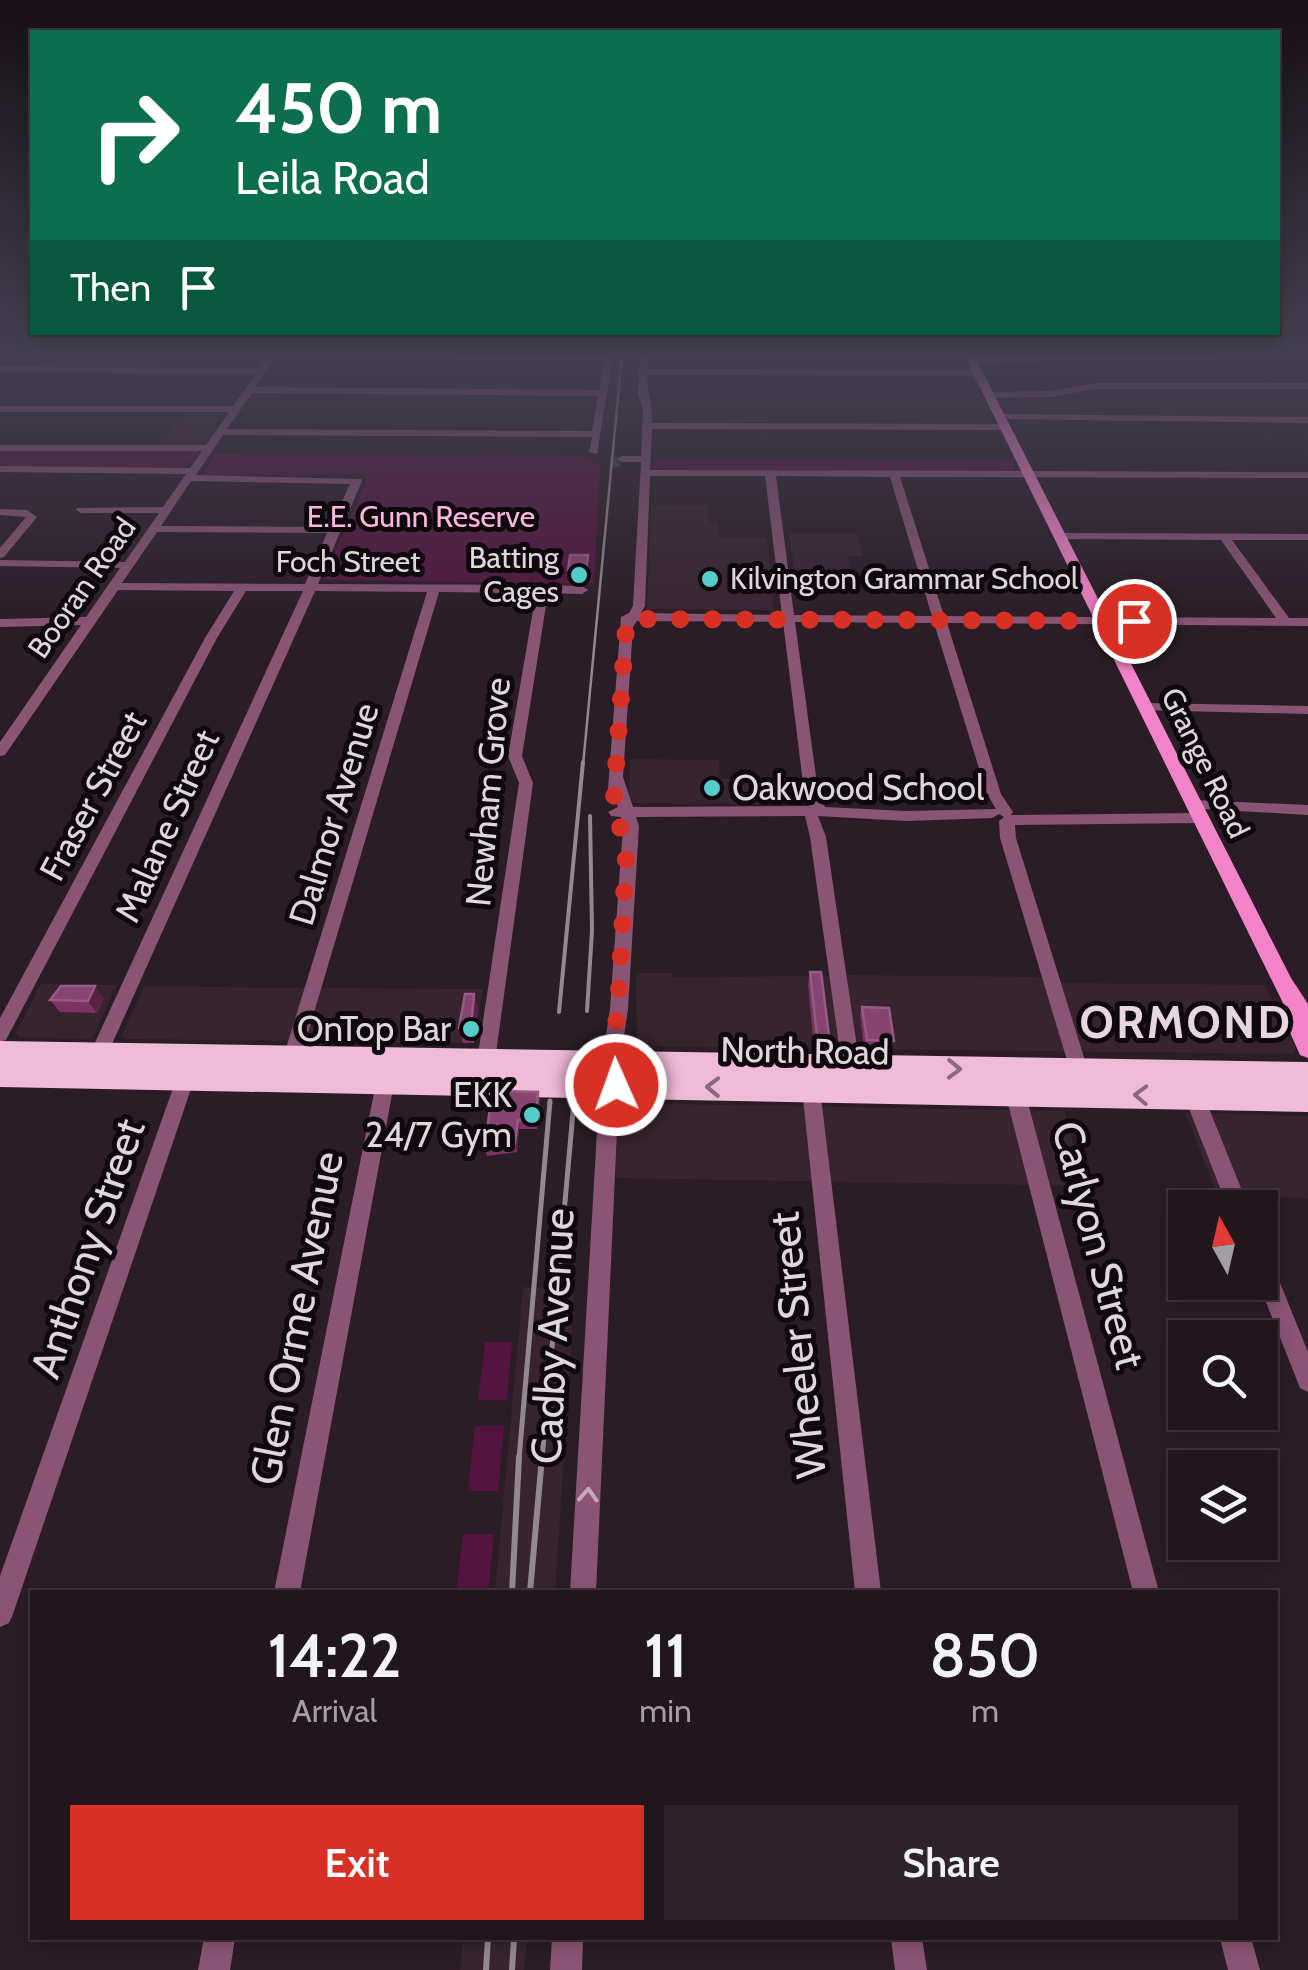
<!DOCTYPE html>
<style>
:root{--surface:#20161c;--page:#2d2329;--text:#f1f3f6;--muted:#a29fa3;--line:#3d353b;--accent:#d93025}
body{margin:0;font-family:Cabin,sans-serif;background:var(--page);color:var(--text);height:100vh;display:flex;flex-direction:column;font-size:38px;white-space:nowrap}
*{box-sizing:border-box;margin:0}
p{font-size:32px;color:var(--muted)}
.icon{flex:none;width:55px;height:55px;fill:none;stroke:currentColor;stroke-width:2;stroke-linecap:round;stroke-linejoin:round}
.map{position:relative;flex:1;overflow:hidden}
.side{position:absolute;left:30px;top:1590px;width:1248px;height:350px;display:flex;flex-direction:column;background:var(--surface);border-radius:0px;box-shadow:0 5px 15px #0003,0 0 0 2px var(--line)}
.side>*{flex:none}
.banner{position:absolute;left:30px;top:30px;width:1250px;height:305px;border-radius:0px;box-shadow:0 5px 15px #0003,0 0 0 2px var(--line);background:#0b6e4f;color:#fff;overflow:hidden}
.needle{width:65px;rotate:352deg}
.tools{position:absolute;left:1168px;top:1190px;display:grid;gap:20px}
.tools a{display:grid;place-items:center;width:110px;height:110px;border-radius:0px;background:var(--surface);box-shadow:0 5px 15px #0003,0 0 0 2px var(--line);font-size:50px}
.pin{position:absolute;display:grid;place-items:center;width:85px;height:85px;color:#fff;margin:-42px;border:5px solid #fff;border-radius:50%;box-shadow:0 2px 10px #0007}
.me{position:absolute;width:110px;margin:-55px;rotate:358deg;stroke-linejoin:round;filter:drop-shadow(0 0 8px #0008)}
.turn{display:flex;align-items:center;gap:35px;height:210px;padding:0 40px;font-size:45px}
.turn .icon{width:130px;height:130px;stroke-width:2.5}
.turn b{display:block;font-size:70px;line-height:85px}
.then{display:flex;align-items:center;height:95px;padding:0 40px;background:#0003;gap:20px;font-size:38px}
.eta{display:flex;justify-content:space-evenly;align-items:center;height:170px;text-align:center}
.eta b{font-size:60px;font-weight:600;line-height:70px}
.button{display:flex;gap:20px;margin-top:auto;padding:20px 40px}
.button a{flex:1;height:115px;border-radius:0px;background:var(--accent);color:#fff;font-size:40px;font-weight:600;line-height:115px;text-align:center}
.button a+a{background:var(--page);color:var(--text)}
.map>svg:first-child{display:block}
.built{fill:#37242f}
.green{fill:#53153f}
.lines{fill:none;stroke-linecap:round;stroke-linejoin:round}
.minor-tunnel{stroke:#453940;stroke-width:10;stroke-dasharray:10 5;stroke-linecap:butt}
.minor{fill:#8a5475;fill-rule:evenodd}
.major{fill:#f484ca;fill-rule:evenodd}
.highway{fill:#f0bad9;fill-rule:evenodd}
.rail-far3{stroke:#93888f;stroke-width:2.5}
.rail-far2{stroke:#93888f;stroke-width:4}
.rail-far1{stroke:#93888f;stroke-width:5}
.rail{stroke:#93888f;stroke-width:6}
.wall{fill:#7d3264}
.shaded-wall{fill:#582245}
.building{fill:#884471;stroke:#965b82;stroke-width:2.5}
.oneway{stroke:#8b6a7d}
.oneway2{stroke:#c2a9b8}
.route{stroke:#d93025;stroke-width:18;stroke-dasharray:0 32.4}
.poi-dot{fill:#53cdca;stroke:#0f090d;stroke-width:4}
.labels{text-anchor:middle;stroke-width:10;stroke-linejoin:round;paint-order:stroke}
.far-park-label{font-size:30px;fill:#fab6de;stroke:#0f090d}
.far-poi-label{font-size:30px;fill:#e0d7dc;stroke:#0f090d;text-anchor:end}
.far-street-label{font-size:30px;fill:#e0d7dc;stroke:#0f090d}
.poi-label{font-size:35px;fill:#e0d7dc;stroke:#0f090d;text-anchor:end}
.street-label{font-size:35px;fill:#e0d7dc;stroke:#0f090d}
.near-street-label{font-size:42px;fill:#e0d7dc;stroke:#0f090d}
.district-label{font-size:45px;font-weight:bold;letter-spacing:2.5px;fill:#e7d5df;stroke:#0f090d}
</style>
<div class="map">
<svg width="1308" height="1970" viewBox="0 0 1308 1970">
<rect width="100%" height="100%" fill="#2a1d25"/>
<g class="built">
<polygon points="187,409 226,409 197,451 155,451"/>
<polygon points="651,505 708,505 709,522 718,523 719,538 767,538 774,610 647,609"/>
<polygon points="789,533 857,533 863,556 847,556 852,580 796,580"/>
<polygon points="630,759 719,760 720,779 795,779 798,805 634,803 629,797"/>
<polygon points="636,973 672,973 673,978 850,975 1033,977 1068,983 1265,985 1296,1049 1292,1054 637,1046"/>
<polygon points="41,984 117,985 92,1039 19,1037 16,1033"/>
<polygon points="144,986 300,988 483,989 474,1043 126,1039 122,1035"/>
<polygon points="617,1103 1064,1111 1086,1186 616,1178"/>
<polygon points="1185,1113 1308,1116 1308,1198 1218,1196"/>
<polygon points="523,1287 575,1288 555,1592 495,1592"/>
<polygon points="463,1938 527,1938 524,1970 460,1970"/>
</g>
<g class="green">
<polygon points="0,450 197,451 200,452 185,468 0,467"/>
<polygon points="216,454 582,456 600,466 594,584 326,580 324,578 369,474 201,476"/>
<polygon points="654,459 1011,461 1016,472 675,470 654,469"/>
<polygon points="485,1342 512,1342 507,1400 478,1400"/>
<polygon points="475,1426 504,1426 498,1491 468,1491"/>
<polygon points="463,1534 494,1534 488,1592 456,1592"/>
</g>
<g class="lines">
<polyline class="minor-tunnel" points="610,462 622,462"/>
<g class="minor">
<path d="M 269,355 L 613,355 L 597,454 L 589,452 L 592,437 L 223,435 L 196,475 L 361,479 L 362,481 L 318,584 L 543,585 L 582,586 L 588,590 L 582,594 L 548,593 L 522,756 L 533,783 L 495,1061 L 493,1066 L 486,1069 L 479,1066 L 477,1061 L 519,783 L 508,756 L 536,593 L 439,592 L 299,1063 L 292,1066 L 285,1063 L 283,1058 L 427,592 L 315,591 L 104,1062 L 102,1067 L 95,1070 L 88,1067 L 86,1062 L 303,591 L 246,591 L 217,638 L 6,1040 L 0,1042 L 0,1018 L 205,638 L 234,591 L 118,590 L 5,755 L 0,756 L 0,742 L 81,625 L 0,627 L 0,619 L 86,617 L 120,568 L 0,566 L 0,560 L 125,562 L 159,513 L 81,513 L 76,510 L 77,508 L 163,507 L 186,474 L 0,472 L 0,466 L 190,468 L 202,451 L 0,451 L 0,445 L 206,445 L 229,412 L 0,412 L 0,406 L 233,406 L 256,374 L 0,372 L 0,366 L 259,368 ZM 275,358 L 604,361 L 599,390 L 255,387 ZM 252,393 L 598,396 L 592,431 L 227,429 ZM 191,481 L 350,484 L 330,527 L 161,526 ZM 157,532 L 327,533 L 305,584 L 122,583 Z"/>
<path d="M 640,355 L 648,355 L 648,369 L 978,370 L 982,373 L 978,376 L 647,375 C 647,392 653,406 652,423 L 1005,424 L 1010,427 L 1005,430 L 652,429 L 650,470 L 1308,472 L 1308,478 L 900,477 L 944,616 L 1276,618 L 1221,540 L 1059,539 L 1053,536 L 1059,533 L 1308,534 L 1308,540 L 1232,540 L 1289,618 L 1308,618 L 1308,626 L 947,623 L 1001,794 L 1013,812 L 1011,815 L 1199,813 L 1207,818 L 1199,823 L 1015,825 L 1016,838 L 1091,1080 L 1089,1086 L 1082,1088 L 1075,1086 L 1073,1080 L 1000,838 L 999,821 L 1004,817 L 999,814 L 992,818 L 906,821 L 818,816 L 826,837 L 861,1074 L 859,1080 L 852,1082 L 845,1080 L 843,1074 L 810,837 L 805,816 L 636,817 L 639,826 L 628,1009 L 620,1063 L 623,1075 L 621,1081 L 612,1082 L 617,1131 L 596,1592 L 570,1592 L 597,1131 L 595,1085 L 597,1079 L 606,1078 L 602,1063 L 610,1009 L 623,826 L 621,817 L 611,816 L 608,812 L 618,807 L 614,794 L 608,789 L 621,617 L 629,613 L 633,606 L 641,462 L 622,462 L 617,459 L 622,456 L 641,456 L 643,409 L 638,394 ZM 650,476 L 765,476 L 782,615 L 641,613 L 645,606 ZM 776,476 L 890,477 L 932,616 L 794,615 ZM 637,621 L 783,622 L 804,791 L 810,806 L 633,807 L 623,777 L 633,627 ZM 795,622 L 934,623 L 987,794 L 996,809 L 906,811 L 825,807 L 818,791 Z"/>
<polygon points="1308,355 1308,359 972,362 968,359 972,356"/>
<polygon points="1096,383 1308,383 1308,389 1096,389 1051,397 989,398 984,395 989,392 1051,391"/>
<polygon points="1000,414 1308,417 1308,423 997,419 997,415"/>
<polygon points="0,509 27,510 37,517 4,557 0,558 0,548 26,517 0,515"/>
<polygon points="1144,703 1308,706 1308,714 1139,710 1139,704"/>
<polygon points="1193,800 1308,805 1308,815 1188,808 1188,802"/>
<polygon points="387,1065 394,1067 396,1073 300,1592 274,1592 378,1073 380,1067"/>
<polygon points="186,1069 193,1071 195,1077 13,1614 9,1623 0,1627 0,1576 177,1077 179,1071"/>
<polygon points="811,1081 818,1083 820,1089 881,1592 855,1592 802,1089 804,1083"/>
<polygon points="1015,1084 1022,1086 1025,1092 1159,1592 1133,1592 1005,1092 1008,1086"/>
<polygon points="1194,1088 1201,1090 1204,1096 1249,1208 1228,1208 1184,1096 1187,1090"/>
<polygon points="1260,1250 1268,1253 1308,1352 1308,1392 1300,1388 1258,1282"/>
<polygon points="204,1938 235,1938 230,1970 198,1970"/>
<polygon points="552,1938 583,1938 582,1970 550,1970"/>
<polygon points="891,1938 922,1938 927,1970 895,1970"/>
<polygon points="1220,1938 1251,1938 1260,1970 1228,1970"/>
</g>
<polygon class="major" points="964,355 974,355 1291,978 1308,1004 1308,1058 1300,1055 1280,1010 1283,1003"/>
<polygon class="highway" points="0,1041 1308,1062 1308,1112 0,1087"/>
<polyline class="rail-far3" points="583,765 622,355"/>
<g class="rail-far2">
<polyline points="587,1011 592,931 590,816"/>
<polyline points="559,1012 583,762"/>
</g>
<g class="rail-far1">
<polyline points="519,1459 550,1101"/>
<polyline points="542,1459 574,1101"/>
</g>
<g class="rail">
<polyline points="512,1592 519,1457"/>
<polyline points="530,1592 542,1457"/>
<polyline points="486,1970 488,1938"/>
<polyline points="512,1970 514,1938"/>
</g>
</g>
<g class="wall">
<polygon points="588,555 586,584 568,582 568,570"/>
<polygon points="810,972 829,1036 826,1047 814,1047 808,984"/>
<polygon points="474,994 478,1010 474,1043 463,1043 459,1028"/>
<polygon points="104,998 97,1013 60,1012 50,1000"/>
<polygon points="862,1007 894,1041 891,1049 864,1048 860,1015"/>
<polygon points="538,1092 540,1101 537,1129 519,1129 517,1152 487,1156 485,1147"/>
</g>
<g class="shaded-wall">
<polygon points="95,986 104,998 97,1013 88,1001"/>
<polygon points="474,994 478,1010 474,1043 471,1028"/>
<polygon points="538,1092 540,1101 537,1129 536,1120"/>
<polygon points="518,1120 519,1129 517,1152 515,1143"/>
</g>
<g class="building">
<polygon points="570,555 588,555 586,572 568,570"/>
<polygon points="810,972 821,972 829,1036 817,1036"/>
<polygon points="61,986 95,986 88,1001 50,1000"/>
<polygon points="465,994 474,994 471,1028 459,1028"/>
<polygon points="862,1007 889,1008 894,1041 867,1040"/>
<polygon points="492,1091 538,1092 536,1120 518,1120 515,1143 485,1147"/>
</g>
<defs><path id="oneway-chevron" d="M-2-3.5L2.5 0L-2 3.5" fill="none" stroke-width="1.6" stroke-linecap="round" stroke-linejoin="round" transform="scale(2.5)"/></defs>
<g class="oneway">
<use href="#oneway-chevron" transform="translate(954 1069) rotate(1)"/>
<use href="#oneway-chevron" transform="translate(713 1087) rotate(-179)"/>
<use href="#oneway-chevron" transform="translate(1141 1095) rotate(-178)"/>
</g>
<use class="oneway2" href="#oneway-chevron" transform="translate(588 1495) rotate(-87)"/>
<linearGradient id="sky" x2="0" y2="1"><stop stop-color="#171014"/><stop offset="0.56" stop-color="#444051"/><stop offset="1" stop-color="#444051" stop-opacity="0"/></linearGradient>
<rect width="1308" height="630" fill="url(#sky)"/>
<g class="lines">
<polyline class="route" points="616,1085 611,1063 618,1009 626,858 614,795 626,628 633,619 1134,621"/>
</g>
<g class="poi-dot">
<circle cx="579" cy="575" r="10"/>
<circle cx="710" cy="579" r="10"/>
<circle cx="712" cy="788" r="10"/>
<circle cx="471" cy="1029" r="10"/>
<circle cx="532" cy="1115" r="10"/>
</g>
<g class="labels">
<g class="far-park-label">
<text x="421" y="527">E.E. Gunn Reserve</text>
</g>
<g class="far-poi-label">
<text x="559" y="568">Batting<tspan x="559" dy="34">Cages</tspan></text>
<text x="730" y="589" text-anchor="start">Kilvington Grammar School</text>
</g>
<g class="far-street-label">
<text x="348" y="572">Foch Street</text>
<text transform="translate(82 588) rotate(-55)" y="10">Booran Road</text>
<text transform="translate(1205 763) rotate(64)" y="10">Grange Road</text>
</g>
<g class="poi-label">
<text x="732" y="800" text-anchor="start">Oakwood School</text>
<text x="451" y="1041">OnTop Bar</text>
<text x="512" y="1107">EKK<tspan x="512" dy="40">24/7 Gym</tspan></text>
</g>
<g class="street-label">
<text transform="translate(488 792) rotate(-85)" y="12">Newham Grove</text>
<text transform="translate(93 796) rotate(-62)" y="12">Fraser Street</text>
<text transform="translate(334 814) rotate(-73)" y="12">Dalmor Avenue</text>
<text transform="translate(167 826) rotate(-66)" y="12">Malane Street</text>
<text transform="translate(805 1051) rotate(1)" y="12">North Road</text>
</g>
<g class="near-street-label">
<text transform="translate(1099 1245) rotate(75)" y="15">Carlyon Street</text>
<text transform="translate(87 1248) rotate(-71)" y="15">Anthony Street</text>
<text transform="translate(296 1318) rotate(-79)" y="15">Glen Orme Avenue</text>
<text transform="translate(552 1336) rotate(-87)" y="15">Cadby Avenue</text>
<text transform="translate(797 1345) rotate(-96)" y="15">Wheeler Street</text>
</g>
<g class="district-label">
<text x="1186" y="1038">ORMOND</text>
</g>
</g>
</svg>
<div class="tools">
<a><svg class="needle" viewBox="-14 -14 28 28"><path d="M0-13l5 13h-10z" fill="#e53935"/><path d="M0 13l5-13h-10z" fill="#a29fa3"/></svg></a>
<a><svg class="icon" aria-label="search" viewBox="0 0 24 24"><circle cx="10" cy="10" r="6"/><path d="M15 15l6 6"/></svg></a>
<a><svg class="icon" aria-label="layers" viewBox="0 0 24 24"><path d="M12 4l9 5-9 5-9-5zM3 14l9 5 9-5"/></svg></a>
</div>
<div class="pin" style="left:1134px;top:621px;background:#d93025"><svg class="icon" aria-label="arrive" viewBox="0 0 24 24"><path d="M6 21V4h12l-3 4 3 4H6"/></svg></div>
<svg class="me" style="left:616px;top:1085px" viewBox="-20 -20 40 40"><circle r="17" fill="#d93025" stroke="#fff" stroke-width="3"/><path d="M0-11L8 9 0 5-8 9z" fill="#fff"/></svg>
<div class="banner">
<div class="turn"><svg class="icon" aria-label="right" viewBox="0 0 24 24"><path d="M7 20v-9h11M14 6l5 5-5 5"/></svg><div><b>450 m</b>Leila Road</div></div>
<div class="then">Then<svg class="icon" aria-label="arrive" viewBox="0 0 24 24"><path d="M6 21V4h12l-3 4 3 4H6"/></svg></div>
</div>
<section class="side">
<div class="eta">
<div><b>14:22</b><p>Arrival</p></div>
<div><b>11</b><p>min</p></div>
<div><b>850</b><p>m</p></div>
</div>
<div class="button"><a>Exit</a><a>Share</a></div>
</section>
</div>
